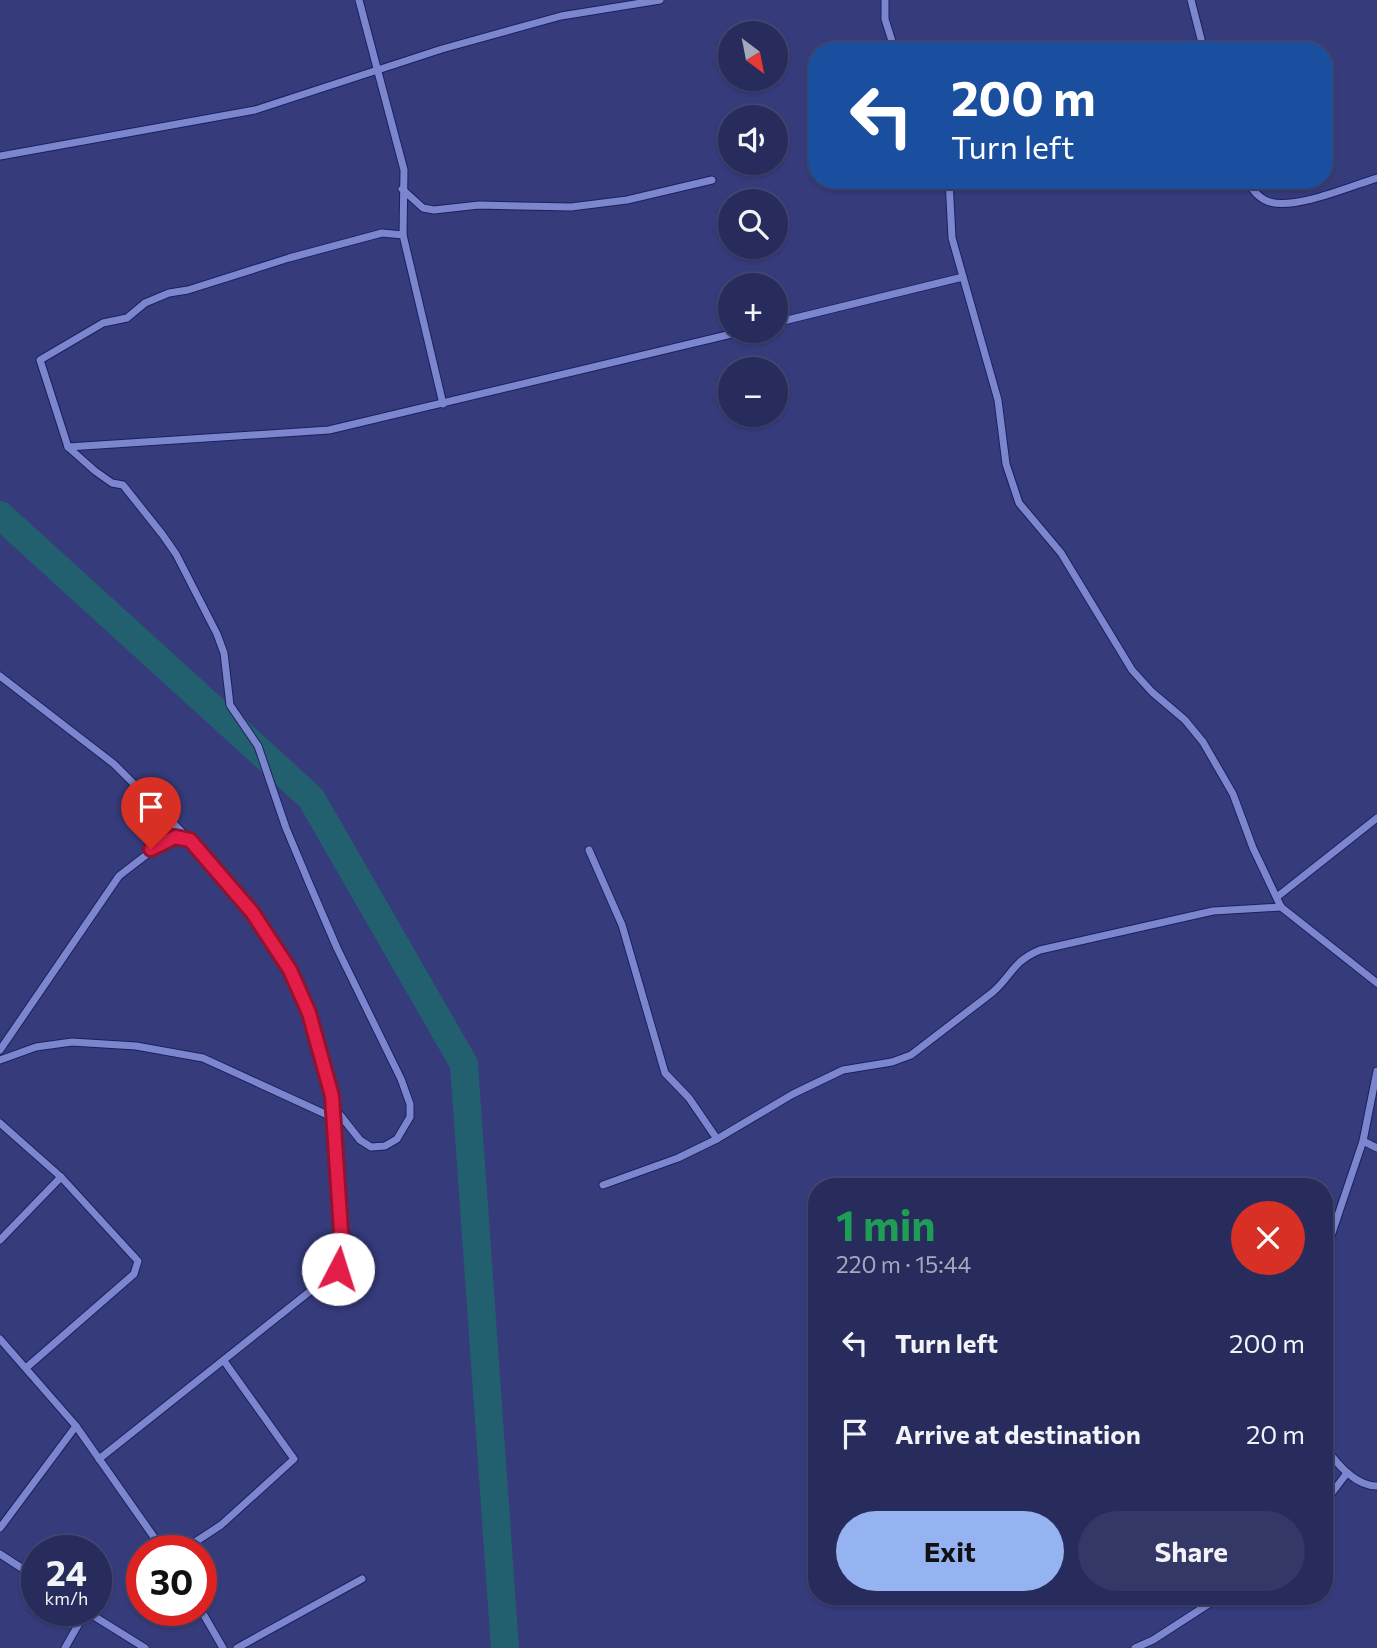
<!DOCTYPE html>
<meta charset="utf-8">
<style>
:root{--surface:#282c5d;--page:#343866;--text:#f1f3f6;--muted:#a5a7bc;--line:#444872;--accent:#95b2f1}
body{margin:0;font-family:Commissioner,sans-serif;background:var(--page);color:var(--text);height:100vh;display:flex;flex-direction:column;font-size:26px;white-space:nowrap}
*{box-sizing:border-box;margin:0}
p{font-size:23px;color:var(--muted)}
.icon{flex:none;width:38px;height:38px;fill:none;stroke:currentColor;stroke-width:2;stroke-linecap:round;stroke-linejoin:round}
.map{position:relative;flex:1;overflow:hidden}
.drawer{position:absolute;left:808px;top:1178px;width:525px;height:427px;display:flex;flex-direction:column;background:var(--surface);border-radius:28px;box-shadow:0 2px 5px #0004,0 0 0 2px var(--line)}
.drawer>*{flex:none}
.guide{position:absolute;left:808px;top:42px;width:525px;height:147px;border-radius:28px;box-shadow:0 2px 5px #0004,0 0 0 2px var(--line);background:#1a4fa0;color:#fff;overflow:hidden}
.needle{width:46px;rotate:148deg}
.tools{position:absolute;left:718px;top:21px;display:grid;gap:14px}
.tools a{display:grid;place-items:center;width:70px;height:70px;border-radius:50%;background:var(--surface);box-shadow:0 2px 5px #0004,0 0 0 2px var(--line);font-size:35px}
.speed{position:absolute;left:21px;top:1535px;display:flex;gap:14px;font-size:35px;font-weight:700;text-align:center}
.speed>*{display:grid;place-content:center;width:91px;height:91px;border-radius:50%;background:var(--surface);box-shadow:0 2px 5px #0004,0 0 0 2px var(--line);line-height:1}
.speed small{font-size:18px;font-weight:400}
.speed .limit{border:10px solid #d22;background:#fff;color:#111}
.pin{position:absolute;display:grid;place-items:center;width:60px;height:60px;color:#fff;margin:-72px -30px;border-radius:50% 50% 50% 0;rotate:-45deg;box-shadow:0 0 7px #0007}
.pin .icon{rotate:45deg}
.me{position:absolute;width:77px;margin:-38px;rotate:5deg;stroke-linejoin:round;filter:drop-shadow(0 0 5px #0008)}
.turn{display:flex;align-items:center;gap:24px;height:147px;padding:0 28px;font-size:32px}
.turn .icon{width:91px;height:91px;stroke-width:2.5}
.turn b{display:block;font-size:49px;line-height:60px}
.round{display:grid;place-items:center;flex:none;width:74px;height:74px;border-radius:37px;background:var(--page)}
.headline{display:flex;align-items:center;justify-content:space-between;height:119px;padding:0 28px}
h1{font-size:42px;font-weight:700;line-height:52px;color:#1e9e55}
.primary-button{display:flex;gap:14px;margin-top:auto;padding:14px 28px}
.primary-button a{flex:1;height:80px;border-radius:42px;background:var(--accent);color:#111;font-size:28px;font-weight:700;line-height:80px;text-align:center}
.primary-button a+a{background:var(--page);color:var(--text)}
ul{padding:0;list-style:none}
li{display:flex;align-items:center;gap:21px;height:91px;padding:0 28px}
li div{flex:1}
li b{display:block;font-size:26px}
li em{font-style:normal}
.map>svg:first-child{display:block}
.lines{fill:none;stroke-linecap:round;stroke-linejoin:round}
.river{stroke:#23606f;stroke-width:28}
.street-casing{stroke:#1f1f5e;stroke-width:9}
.street{stroke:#7b86ce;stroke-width:7}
.route-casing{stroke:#92132f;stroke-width:18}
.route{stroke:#e11d48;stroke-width:12}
</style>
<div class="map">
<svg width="1377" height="1648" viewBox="0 0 1377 1648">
<rect width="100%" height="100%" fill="#363b7c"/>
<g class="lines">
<polyline class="river" points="0,515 311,798 464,1064 505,1648"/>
<defs>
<g id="street">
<polyline points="359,0 404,170 403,235 443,404"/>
<polyline points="885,0 885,19 895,51"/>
<polyline points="1191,0 1204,51"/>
<polyline points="0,156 255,110 442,49 561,16 660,0"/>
<polyline points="949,180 952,238 998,400 1006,464 1019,503 1061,553 1132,670 1152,692 1185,720 1203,742 1233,794 1253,848 1281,907 1377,983"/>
<path d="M 1246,180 C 1252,189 1259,199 1270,202 C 1295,210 1351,186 1377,178"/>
<polyline points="402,189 423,208 434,210 479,205 571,207 627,200 712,180"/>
<polyline points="775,323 963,277"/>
<polyline points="68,447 329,430 744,331"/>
<polyline points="0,676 114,764 190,840 252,912 290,970 309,1013 333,1095 342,1247 338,1269 99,1459"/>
<polyline points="589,850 622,925 665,1073 689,1098 717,1139"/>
<polyline points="1277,897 1377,818"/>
<polyline points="0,1050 119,876 163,842 185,837"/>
<polyline points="0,1060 36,1047 72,1042 136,1046 203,1058 334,1118"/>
<polyline points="333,1106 360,1140 371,1147 385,1146 397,1139 410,1117 410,1104 401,1079 337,948 309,883 286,828 258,746 230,705 224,653 217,634 176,554 162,534 123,485 112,483 95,471 68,447 40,360 103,323 127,318 145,303 169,293 188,290 289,258 382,233 403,235"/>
<polyline points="0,1123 61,1177 138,1261 134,1274 26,1368"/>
<polyline points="1363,1141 1377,1148"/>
<path d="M 603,1185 L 678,1158 L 717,1139 L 793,1094 L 843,1070 L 892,1062 L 911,1055 L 993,992 C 1013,974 1012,962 1040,950 L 1213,911 L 1281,907"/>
<polyline points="0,1240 61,1177"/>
<polyline points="1325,1244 1331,1236 1363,1141 1377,1071"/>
<polyline points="0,1339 76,1426 163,1550"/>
<path d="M 1325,1447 C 1337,1464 1355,1486 1377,1486"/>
<polyline points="1325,1502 1347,1473"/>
<polyline points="0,1528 76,1426"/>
<polyline points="183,1550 221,1525 294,1459 224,1361"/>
<polyline points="0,1554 37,1578"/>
<polyline points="84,1610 145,1648"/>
<polyline points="201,1610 223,1648"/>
<polyline points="65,1648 86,1611"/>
<polyline points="237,1648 362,1579"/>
<polyline points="1135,1648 1153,1640 1221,1596"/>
</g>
</defs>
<use href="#street" class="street-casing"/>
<use href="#street" class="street"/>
</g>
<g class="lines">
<defs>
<polyline id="route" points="151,849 175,837 190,840 252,912 290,970 309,1013 332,1096 342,1247 338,1269"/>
</defs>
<use href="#route" class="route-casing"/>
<use href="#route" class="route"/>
</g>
</svg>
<div class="tools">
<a><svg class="needle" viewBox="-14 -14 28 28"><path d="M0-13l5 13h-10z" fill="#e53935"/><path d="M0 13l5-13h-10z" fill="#a5a7bc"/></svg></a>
<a><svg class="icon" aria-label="sound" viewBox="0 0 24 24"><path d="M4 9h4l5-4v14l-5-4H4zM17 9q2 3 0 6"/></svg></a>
<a><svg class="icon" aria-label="search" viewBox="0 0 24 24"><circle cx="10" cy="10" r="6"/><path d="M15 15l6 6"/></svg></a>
<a>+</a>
<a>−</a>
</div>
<div class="speed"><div>24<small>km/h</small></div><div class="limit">30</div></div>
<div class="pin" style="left:151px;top:849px;background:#d93025"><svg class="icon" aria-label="arrive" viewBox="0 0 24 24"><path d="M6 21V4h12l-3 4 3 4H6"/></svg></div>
<svg class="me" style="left:338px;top:1269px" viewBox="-20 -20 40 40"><circle r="19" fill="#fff"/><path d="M0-13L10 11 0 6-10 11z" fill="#e11d48"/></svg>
<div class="guide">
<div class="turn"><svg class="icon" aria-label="left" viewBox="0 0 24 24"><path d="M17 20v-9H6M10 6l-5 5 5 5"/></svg><div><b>200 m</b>Turn left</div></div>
</div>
<section class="drawer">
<div class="headline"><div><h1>1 min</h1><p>220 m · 15:44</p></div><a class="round" style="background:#d93025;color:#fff"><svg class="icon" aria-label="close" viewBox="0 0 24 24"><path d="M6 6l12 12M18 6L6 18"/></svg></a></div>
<ul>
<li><svg class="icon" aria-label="left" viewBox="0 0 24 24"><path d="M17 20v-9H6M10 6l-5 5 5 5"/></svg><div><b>Turn left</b></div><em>200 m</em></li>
<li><svg class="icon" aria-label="arrive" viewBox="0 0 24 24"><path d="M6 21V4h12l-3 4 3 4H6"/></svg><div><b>Arrive at destination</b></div><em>20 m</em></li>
</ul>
<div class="primary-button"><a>Exit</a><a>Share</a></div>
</section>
</div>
